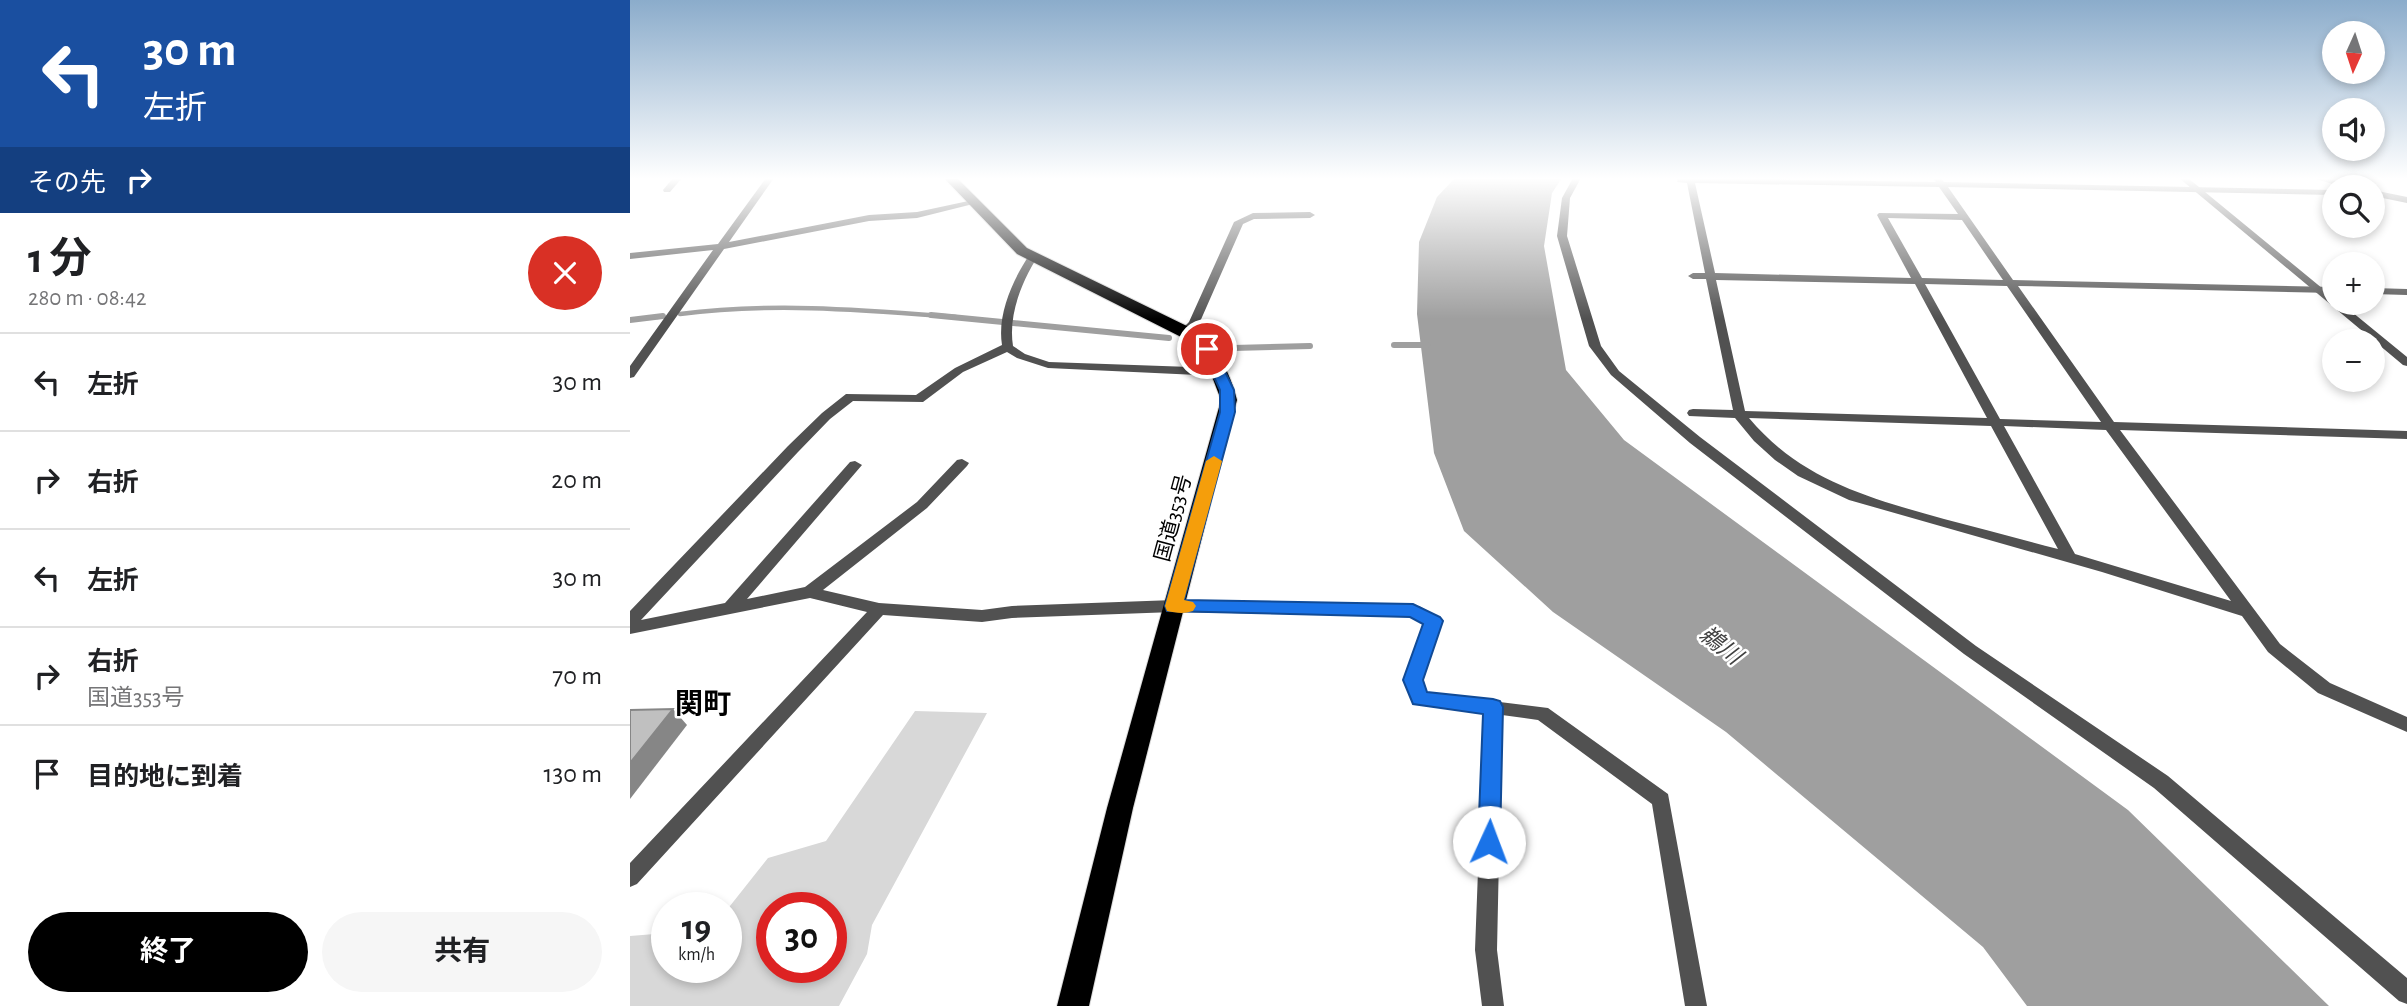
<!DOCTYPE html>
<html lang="ja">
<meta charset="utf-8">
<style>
:root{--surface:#fff;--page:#f6f6f6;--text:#202124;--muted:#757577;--line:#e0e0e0;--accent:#000}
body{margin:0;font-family:"Alegreya Sans","Noto Sans JP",sans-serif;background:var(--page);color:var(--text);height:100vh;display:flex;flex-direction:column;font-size:26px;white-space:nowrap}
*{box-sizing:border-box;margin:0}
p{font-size:23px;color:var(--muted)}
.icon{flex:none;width:38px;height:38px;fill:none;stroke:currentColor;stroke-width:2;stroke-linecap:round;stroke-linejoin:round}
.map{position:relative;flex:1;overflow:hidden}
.drawer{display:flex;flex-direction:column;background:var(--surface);width:630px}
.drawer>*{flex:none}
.guide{background:#1a4fa0;color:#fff;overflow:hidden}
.needle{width:46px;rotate:183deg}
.controls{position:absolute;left:1692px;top:21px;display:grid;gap:14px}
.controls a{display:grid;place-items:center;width:63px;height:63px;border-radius:50%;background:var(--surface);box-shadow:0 4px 10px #0003;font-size:35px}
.speed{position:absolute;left:21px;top:892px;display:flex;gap:14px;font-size:35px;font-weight:700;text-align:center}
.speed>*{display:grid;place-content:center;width:91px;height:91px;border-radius:50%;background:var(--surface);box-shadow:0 4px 10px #0003;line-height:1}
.speed small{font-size:18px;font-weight:400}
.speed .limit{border:10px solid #d22;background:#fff;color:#111}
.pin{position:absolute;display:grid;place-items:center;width:60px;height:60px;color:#fff;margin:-30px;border:4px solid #fff;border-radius:50%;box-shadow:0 2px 7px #0007}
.me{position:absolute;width:77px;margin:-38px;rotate:2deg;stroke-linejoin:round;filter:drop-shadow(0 0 5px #0008)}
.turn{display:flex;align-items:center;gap:24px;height:147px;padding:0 28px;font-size:32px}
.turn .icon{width:91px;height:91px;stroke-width:2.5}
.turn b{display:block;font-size:49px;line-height:60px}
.then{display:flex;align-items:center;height:66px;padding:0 28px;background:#0003;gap:14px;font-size:26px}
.round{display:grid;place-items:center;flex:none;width:74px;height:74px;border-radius:37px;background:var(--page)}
.overview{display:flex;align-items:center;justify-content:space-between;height:119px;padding:0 28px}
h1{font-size:42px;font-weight:700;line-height:52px}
.action{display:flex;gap:14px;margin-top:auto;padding:14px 28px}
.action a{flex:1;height:80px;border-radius:42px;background:var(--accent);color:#fff;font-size:28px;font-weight:700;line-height:80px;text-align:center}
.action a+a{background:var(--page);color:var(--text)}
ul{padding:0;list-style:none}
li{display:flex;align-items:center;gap:21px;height:98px;padding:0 28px;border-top:2px solid var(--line)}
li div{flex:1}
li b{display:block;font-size:26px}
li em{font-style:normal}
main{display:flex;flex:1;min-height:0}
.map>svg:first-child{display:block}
.green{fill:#d8d8d8;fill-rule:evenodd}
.water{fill:#9f9f9f}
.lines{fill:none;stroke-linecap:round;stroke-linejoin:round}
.stream-far1{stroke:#9f9f9f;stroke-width:4.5}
.stream{stroke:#9f9f9f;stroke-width:6}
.trunk-casing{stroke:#dbdbdb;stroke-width:2}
.minor{fill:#515151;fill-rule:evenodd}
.tertiary{fill:#515151;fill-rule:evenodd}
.trunk{fill:#000;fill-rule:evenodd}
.shaded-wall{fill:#868686}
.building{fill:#c0c0c0;stroke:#868686;stroke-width:2}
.route{fill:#1a73e8;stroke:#114b97;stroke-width:2}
.slow{fill:#f59e0b}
.labels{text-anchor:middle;stroke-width:5;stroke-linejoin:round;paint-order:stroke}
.street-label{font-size:21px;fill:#000;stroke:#fff}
.water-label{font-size:23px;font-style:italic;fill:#404040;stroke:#fff}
.near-neighbourhood-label{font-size:28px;font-weight:bold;fill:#000;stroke:#fff}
</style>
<main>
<section class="drawer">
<div class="guide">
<div class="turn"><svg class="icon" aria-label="left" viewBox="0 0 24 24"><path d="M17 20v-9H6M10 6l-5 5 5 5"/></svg><div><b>30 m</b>左折</div></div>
<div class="then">その先<svg class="icon" aria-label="right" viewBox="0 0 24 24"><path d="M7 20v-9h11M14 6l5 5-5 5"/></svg></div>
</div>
<div class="overview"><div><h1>1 分</h1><p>280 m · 08:42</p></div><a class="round" style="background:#d93025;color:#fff"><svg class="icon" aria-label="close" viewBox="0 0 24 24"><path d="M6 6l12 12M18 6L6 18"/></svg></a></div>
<ul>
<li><svg class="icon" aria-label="left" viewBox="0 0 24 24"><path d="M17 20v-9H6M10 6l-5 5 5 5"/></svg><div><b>左折</b></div><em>30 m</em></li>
<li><svg class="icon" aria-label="right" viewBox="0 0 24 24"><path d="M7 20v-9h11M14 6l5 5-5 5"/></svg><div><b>右折</b></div><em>20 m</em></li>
<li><svg class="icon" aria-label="left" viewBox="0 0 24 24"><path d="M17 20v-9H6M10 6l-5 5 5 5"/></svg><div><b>左折</b></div><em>30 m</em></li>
<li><svg class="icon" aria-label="right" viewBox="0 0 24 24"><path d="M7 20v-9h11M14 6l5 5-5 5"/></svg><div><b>右折</b><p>国道353号</p></div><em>70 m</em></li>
<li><svg class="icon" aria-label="arrive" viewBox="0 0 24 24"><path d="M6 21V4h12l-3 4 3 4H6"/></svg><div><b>目的地に到着</b></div><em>130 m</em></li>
</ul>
<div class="action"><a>終了</a><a>共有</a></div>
</section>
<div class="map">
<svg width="1777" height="1006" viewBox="0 0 1777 1006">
<rect width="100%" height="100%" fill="#fff"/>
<path class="green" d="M 285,711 L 357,713 L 242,925 L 237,954 L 209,1006 L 0,1006 L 0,936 L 37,933 L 37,968 L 96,968 L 96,911 L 138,858 L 196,841 ZM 142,908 L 201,908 L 201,968 L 142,968 Z"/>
<polygon class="water" points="825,178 932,178 922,193 914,246 936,370 994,440 1498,810 1699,1006 1397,1006 1353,947 1096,732 923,612 834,531 804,453 787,314 789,242 807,197"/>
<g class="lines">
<g class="stream-far1">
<path d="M 50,314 C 142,302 234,310 326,317"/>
<polyline points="27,317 33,316"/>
</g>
<g class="stream">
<polyline points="301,315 539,338"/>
<polyline points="0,320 33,316"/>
<polyline points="764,345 798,345"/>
<polyline points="603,348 680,346"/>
</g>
<defs>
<path id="trunk" d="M 314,178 L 327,178 L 397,248 L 561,328 C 586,346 600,371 607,400 L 503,808 L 459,1006 L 427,1006 L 477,808 L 591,400 L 576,361 L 559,341 L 387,254 Z"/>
</defs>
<use href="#trunk" class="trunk-casing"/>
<g class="minor">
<polygon points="43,178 52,178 40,192 34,192 33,190"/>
<polygon points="136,178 144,178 99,242 239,215 287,212 343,200 347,203 287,218 239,221 94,249 4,377 0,378 0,366 83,250 0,259 0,253 88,244"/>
<polygon points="943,178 951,178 940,198 937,236 971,346 989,371 1070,437 1346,646 1538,776 1777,978 1777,1004 1769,1001 1524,788 1334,654 1060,443 981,375 959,346 927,236 932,198"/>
<path d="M 1048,178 L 1306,182 L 1303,178 L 1311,178 L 1314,182 L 1704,190 L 1704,195 L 1318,187 L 1383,280 L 1704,287 L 1704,293 L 1388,286 L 1484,422 L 1777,431 L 1777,439 L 1490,430 L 1650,644 L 1700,683 L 1777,717 L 1777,732 L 1688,693 L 1638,652 L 1612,616 L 1472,572 L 1219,500 L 1168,476 L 1145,460 L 1124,441 L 1105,418 L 1059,416 L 1057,413 L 1059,410 L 1063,409 L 1103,410 L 1076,279 L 1063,279 L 1058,276 L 1063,273 L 1075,273 L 1057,183 L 1047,182 ZM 1065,183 L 1309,187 L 1328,214 L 1249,213 L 1247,215 L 1281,278 L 1085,273 ZM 1258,218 L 1332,220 L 1373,280 L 1292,278 ZM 1086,280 L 1285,284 L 1357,418 L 1115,411 ZM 1295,284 L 1377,286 L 1471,422 L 1370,419 ZM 1119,418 L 1361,426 L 1428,549 C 1390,539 1352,529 1314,519 C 1239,498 1171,480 1119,418 ZM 1374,426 L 1476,430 L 1601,601 L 1445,554 Z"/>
<polygon points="1682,178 1696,178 1726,187 1713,187"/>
<polygon points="1743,190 1777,197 1777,203 1743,196"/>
<polygon points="623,213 680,212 685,215 680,218 624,219 613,224 569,324 560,333 552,333 550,331 559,322 604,222"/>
<path d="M 403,253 L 408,256 C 392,281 378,315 383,346 L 395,354 L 419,362 L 589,368 L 595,372 L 589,376 L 418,368 L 387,358 L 377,352 L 333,372 L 293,402 L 223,401 L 200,419 L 168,452 L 11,620 L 95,603 L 220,462 L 225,461 L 232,465 L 117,599 L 175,587 L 287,502 L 327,460 L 332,459 L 339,463 L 337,466 L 297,508 L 193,590 L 249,603 L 352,610 L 382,606 L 544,600 L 789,606 L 809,617 L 811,621 L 792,680 L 797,693 L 918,708 L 1038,794 L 1077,1006 L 1055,1006 L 1022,804 L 908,720 L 872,715 L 867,950 L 874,1006 L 852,1006 L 845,950 L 854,713 L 785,704 L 774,680 L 794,623 L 780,616 L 544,612 L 382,618 L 352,622 L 253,615 L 7,884 L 0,887 L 0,863 L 237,612 L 180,598 L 0,634 L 0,611 L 158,446 L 192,413 L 216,394 L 286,395 L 325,368 L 372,345 C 367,314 383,279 400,254 Z"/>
<polygon points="1743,288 1777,289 1777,295 1743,294"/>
</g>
<polygon class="tertiary" points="1549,178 1558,178 1704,298 1704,303 1711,303 1777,357 1777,366 1773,365"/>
<use href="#trunk" class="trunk"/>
</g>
<polygon class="shaded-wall" points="43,709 57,725 0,799 0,763"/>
<polygon class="building" points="43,709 0,763 0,710"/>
<linearGradient id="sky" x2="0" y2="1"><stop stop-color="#8baccb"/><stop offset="0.56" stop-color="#fff"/><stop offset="1" stop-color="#fff" stop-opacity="0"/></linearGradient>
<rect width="1777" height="319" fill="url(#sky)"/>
<polygon class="route" points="577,345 584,349 604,390 605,412 554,600 783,604 810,617 813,621 793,680 797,692 863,699 870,701 873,707 870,842 867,850 859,853 851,850 848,842 853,714 783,704 773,680 793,624 780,617 537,611 535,606 590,412 590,390 571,349"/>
<path class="slow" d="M 584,456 L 592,461 L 554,600 L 563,602 L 566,606 L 563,611 C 554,614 546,613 537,611 L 535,606 L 576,461 Z"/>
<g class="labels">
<g class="street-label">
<text transform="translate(543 518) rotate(-75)" y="7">国道353号</text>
</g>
<g class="water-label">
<text transform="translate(1091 645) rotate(38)" y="8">鵜川</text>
</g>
<g class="near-neighbourhood-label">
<text x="73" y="713">関町</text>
</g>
</g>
</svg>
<div class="controls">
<a><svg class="needle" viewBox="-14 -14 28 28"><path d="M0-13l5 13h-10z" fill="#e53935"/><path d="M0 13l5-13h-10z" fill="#757577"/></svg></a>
<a><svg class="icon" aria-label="sound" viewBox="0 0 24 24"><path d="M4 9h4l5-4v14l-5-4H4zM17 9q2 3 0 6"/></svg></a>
<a><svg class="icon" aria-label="search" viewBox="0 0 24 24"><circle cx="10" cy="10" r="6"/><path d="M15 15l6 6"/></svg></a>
<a>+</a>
<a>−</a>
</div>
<div class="speed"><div>19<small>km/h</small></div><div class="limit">30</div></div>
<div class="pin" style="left:577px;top:349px;background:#d93025"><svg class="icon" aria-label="arrive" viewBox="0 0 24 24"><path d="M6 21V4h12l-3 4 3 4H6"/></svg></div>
<svg class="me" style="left:859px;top:842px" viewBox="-20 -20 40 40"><circle r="19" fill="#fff"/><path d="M0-13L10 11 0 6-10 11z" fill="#1a73e8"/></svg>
</div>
</main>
